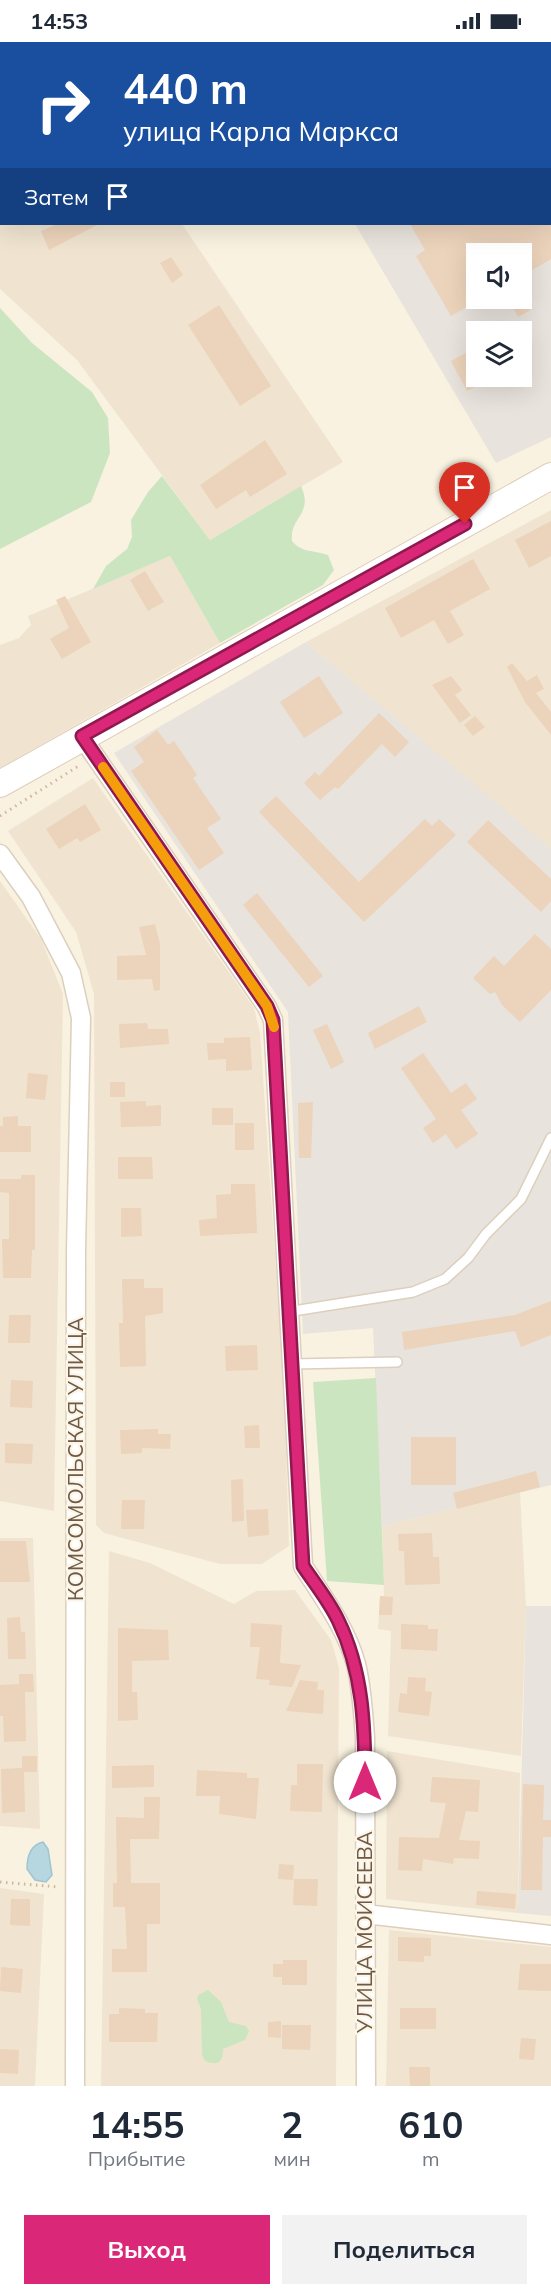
<!DOCTYPE html>
<html lang="ru">
<meta charset="utf-8">
<style>
:root{--surface:#fff;--page:#f2f2f3;--text:#1f2937;--muted:#747a83;--accent:#db2777}
body{margin:0;font-family:Mulish,sans-serif;background:var(--page);color:var(--text);height:100vh;display:flex;flex-direction:column;font-size:22px;white-space:nowrap}
*{box-sizing:border-box;margin:0}
p{font-size:20px;color:var(--muted)}
.icon{flex:none;width:33px;height:33px;fill:none;stroke:currentColor;stroke-width:2;stroke-linecap:round;stroke-linejoin:round}
.map{position:relative;height:2044px;overflow:hidden}
.details{display:flex;flex-direction:column;background:var(--surface);flex:1}
.details>*{flex:none}
.banner{position:absolute;left:0px;top:0px;width:552px;height:183px;box-shadow:0 6px 24px #0002;background:#1a4fa0;color:#fff;overflow:hidden}
.controls{position:absolute;left:466px;top:201px;display:grid;gap:12px}
.controls a{display:grid;place-items:center;width:66px;height:66px;border-radius:0px;background:var(--surface);box-shadow:0 6px 24px #0002;font-size:30px}
.pin{position:absolute;display:grid;place-items:center;width:51px;height:51px;color:#fff;margin:-62px -26px;border-radius:50% 50% 50% 0;rotate:-45deg;box-shadow:0 0 6px #0007}
.pin .icon{rotate:45deg}
.me{position:absolute;width:66px;margin:-33px;rotate:0deg;stroke-linejoin:round;filter:drop-shadow(0 0 4px #0008)}
.turn{display:flex;align-items:center;gap:21px;height:126px;padding:0 24px;font-size:27px}
.turn .icon{width:78px;height:78px;stroke-width:2.5}
.turn b{display:block;font-size:42px;line-height:51px}
.then{display:flex;align-items:center;height:57px;padding:0 24px;background:#0003;gap:12px;font-size:22px}
.eta{display:flex;justify-content:space-evenly;align-items:center;height:102px;text-align:center}
.eta b{font-size:36px;font-weight:700;line-height:42px}
.cta{display:flex;gap:12px;margin-top:auto;padding:12px 24px}
.cta a{flex:1;height:69px;border-radius:0px;background:var(--accent);color:#fff;font-size:24px;font-weight:700;line-height:69px;text-align:center}
.cta a+a{background:var(--page);color:var(--text)}
.status{display:flex;justify-content:space-between;align-items:center;height:42px;padding:0 30px;background:var(--surface);direction:ltr}
.status svg{height:16px;fill:currentColor}
.map>svg:first-child{display:block}
.residential{fill:#f0e4d0}
.industrial{fill:#e8e3dc;fill-rule:evenodd}
.green{fill:#cce5c1}
.water{fill:#b7d7e0;stroke:#9fc5d1;stroke-width:1.5}
.building{fill:#ecd3bb}
.lines{fill:none;stroke-linecap:round;stroke-linejoin:round}
.lane-casing{stroke:#dccfbd;stroke-width:12}
.street-casing{stroke:#dccfbd;stroke-width:21}
.secondary-casing{stroke:#decdb9;stroke-width:28}
.path{stroke:#d0b69f;stroke-width:3;stroke-dasharray:1.5 4.5;stroke-linecap:butt}
.lane{stroke:#fff;stroke-width:9}
.street{stroke:#fff;stroke-width:18}
.secondary{stroke:#fff;stroke-width:26}
.route-casing{stroke:#8e194d;stroke-width:15}
.route{stroke:#db2777;stroke-width:10}
.slow{stroke:#f59e0b;stroke-width:10}
.labels{text-anchor:middle;stroke-width:4.5;stroke-linejoin:round;paint-order:stroke}
.street-label{font-size:21px;fill:#6d5a4a;stroke:#fdf6e6}
</style>
<div class="status"><b>14:53</b><svg viewBox="0 0 49 12"><path d="M0 12V9h3v3zM5 12V6h3v6zM10 12V3h3v9zM15 12V0h3v12zM26 1h20v11H26zM47 4h2v5h-2z"/></svg></div>
<div class="map">
<svg width="551" height="2044" viewBox="0 0 551 2044">
<rect width="100%" height="100%" fill="#f9f2e0"/>
<g class="residential">
<polygon points="0,171 2,182 182,182 343,420 210,498 77,318 0,247"/>
<polygon points="551,468 551,808 306,600"/>
<polygon points="170,514 220,601 0,726 0,603 19,596 31,583 28,574"/>
<polygon points="93,736 254,966 260,991 284,1345 289,1504 262,1522 220,1522 104,1491 96,1483 94,952 76,890 8,789"/>
<polygon points="0,839 41,897 63,952 54,1469 0,1459"/>
<polygon points="520,1450 526,1564 521,1714 388,1694 391,1589 378,1587 380,1555 384,1554 382,1484"/>
<polygon points="0,1496 33,1496 40,1787 0,1784"/>
<polygon points="109,1509 150,1521 234,1562 256,1549 295,1548 331,1598 339,1626 336,2044 101,2044"/>
<polygon points="387,1709 520,1731 518,1871 386,1857"/>
<polygon points="0,1846 44,1852 35,2044 0,2044"/>
<polygon points="389,1888 551,1905 551,2044 386,2044"/>
</g>
<g class="industrial">
<path d="M 551,6 L 551,395 L 496,421 L 355,182 L 550,182 ZM 477,212 L 522,212 L 522,256 L 477,256 ZM 477,290 L 522,290 L 522,334 L 477,334 Z"/>
<polygon points="306,600 551,807 551,1443 382,1484 373,1286 303,1292 288,970 114,711"/>
<polygon points="526,1564 551,1564 551,1874 518,1871"/>
</g>
<g class="green">
<polygon points="297,0 434,0 435,1 299,2"/>
<polygon points="0,266 32,301 92,350 108,376 110,411 91,460 0,507"/>
<path d="M 162,434 L 210,498 L 301,444 C 314,473 289,475 292,499 C 301,511 315,508 328,513 L 334,528 L 323,543 L 220,601 L 170,514 L 93,547 L 106,524 L 127,507 L 132,495 L 131,478 L 148,450 Z"/>
<polygon points="376,1336 384,1543 327,1539 313,1340"/>
<path d="M 208,1948 L 221,1960 L 229,1980 L 246,1984 L 249,1989 L 245,1998 L 223,2007 C 223,2021 218,2024 205,2019 L 202,2013 L 201,1967 L 197,1957 L 198,1953 Z"/>
</g>
<path class="water" d="M 43,1800 L 48,1807 L 52,1833 L 46,1840 L 35,1838 L 27,1827 C 27,1815 30,1803 43,1800 Z"/>
<g class="building">
<polygon points="57,182 99,182 49,208 41,189"/>
<polygon points="410,182 551,182 551,217 522,234 522,212 477,212 477,259 451,274 416,214 425,208"/>
<polygon points="171,215 183,233 172,241 160,221"/>
<polygon points="508,256 525,256 531,268 518,275"/>
<polygon points="219,263 271,344 240,364 188,283"/>
<polygon points="477,305 477,344 467,349 451,319"/>
<polygon points="265,398 287,432 250,455 246,448 216,467 200,443"/>
<polygon points="551,479 551,514 529,526 515,498"/>
<polygon points="473,517 490,547 450,569 464,593 448,602 434,578 401,596 385,566"/>
<polygon points="145,529 164,560 148,569 130,538"/>
<polygon points="65,554 91,600 62,617 50,597 69,586 56,558"/>
<polygon points="512,621 527,639 537,633 544,647 536,651 551,670 551,693 525,660 507,625"/>
<polygon points="319,634 343,671 304,696 280,660"/>
<polygon points="451,634 462,648 455,653 471,673 460,681 432,643"/>
<polygon points="379,671 409,700 395,715 382,702 338,747 335,745 320,758 304,741 315,730 319,734"/>
<polygon points="475,674 485,685 473,694 464,683"/>
<polygon points="157,688 168,703 174,699 197,733 193,736 221,777 207,786 224,811 199,828 131,729 144,720 134,705"/>
<polygon points="276,754 359,840 425,777 432,784 439,777 456,793 364,880 259,770"/>
<polygon points="85,762 101,788 80,800 77,796 59,807 46,787"/>
<polygon points="488,778 551,837 551,859 541,870 467,800"/>
<polygon points="257,851 323,934 309,945 243,863"/>
<polygon points="155,882 160,902 160,948 154,949 152,937 117,938 117,914 146,913 139,885"/>
<polygon points="535,892 551,907 551,948 520,980 502,963 495,950 490,952 473,936 494,914 504,924"/>
<polygon points="419,964 427,980 375,1007 368,991"/>
<polygon points="147,981 148,987 168,987 169,1002 120,1006 119,982"/>
<polygon points="327,982 344,1020 331,1027 313,988"/>
<polygon points="250,995 252,1028 226,1029 226,1017 208,1018 207,1001 224,1001 224,996"/>
<polygon points="423,1011 451,1051 466,1041 477,1057 461,1068 478,1092 456,1107 446,1092 433,1101 423,1086 436,1077 401,1026"/>
<polygon points="28,1031 48,1033 45,1058 26,1056"/>
<rect x="110" y="1040" width="15" height="15"/>
<polygon points="146,1059 146,1064 161,1063 161,1084 121,1085 120,1060"/>
<polygon points="313,1060 311,1116 299,1116 298,1061"/>
<rect x="212" y="1066" width="21" height="17"/>
<polygon points="18,1074 18,1084 31,1084 31,1110 0,1110 0,1084 3,1084 3,1075"/>
<rect x="235" y="1081" width="19" height="27"/>
<polygon points="118,1115 152,1115 153,1137 118,1137"/>
<polygon points="21,1133 35,1133 35,1208 32,1208 31,1236 3,1236 2,1197 9,1197 9,1151 0,1150 0,1137 21,1137"/>
<polygon points="231,1142 255,1142 257,1191 200,1194 199,1178 217,1176 216,1153 231,1152"/>
<polygon points="121,1166 141,1166 142,1194 121,1195"/>
<polygon points="122,1237 144,1237 144,1246 163,1246 163,1271 145,1274 146,1324 120,1325 119,1281 123,1281"/>
<polygon points="551,1259 551,1293 521,1305 515,1289 404,1308 402,1290 515,1273"/>
<polygon points="9,1273 31,1273 30,1301 8,1301"/>
<polygon points="257,1303 258,1328 226,1329 225,1304"/>
<polygon points="11,1338 33,1339 32,1366 10,1365"/>
<polygon points="259,1383 260,1406 245,1406 244,1384"/>
<polygon points="158,1387 158,1392 171,1392 170,1407 142,1406 142,1411 121,1412 120,1388"/>
<rect x="411" y="1395" width="45" height="48"/>
<polygon points="5,1401 33,1402 32,1422 5,1421"/>
<polygon points="536,1429 540,1445 457,1467 453,1451"/>
<polygon points="243,1437 244,1479 232,1480 231,1438"/>
<polygon points="122,1458 145,1458 144,1487 121,1487"/>
<polygon points="268,1467 269,1493 248,1495 246,1468"/>
<polygon points="432,1491 433,1515 439,1515 440,1542 405,1543 404,1509 399,1509 398,1492"/>
<polygon points="0,1499 26,1499 30,1540 0,1540"/>
<polygon points="380,1554 393,1555 392,1573 379,1573"/>
<polygon points="20,1575 21,1590 25,1590 26,1617 8,1617 7,1576"/>
<polygon points="251,1581 282,1583 280,1621 301,1623 292,1645 269,1643 270,1638 256,1637 260,1605 250,1605"/>
<polygon points="401,1582 428,1583 428,1587 438,1587 437,1609 401,1607"/>
<polygon points="118,1586 168,1588 169,1618 132,1619 132,1650 137,1650 138,1678 118,1679"/>
<polygon points="19,1632 33,1632 34,1650 25,1650 26,1699 4,1700 3,1674 0,1674 0,1643 19,1642"/>
<polygon points="408,1635 426,1636 425,1649 432,1650 429,1674 398,1670 400,1651 407,1652"/>
<polygon points="300,1638 318,1640 317,1648 324,1648 323,1672 286,1669"/>
<polygon points="22,1714 37,1714 37,1730 24,1730 25,1770 2,1771 1,1727 22,1726"/>
<polygon points="297,1722 323,1722 322,1770 290,1769 291,1743 297,1743"/>
<polygon points="154,1723 154,1745 112,1746 112,1724"/>
<polygon points="197,1728 247,1731 247,1736 259,1736 256,1777 219,1772 220,1754 196,1754"/>
<polygon points="432,1735 480,1738 478,1770 466,1769 459,1798 480,1799 479,1817 454,1816 453,1822 423,1817 422,1829 398,1828 399,1795 439,1796 446,1761 430,1760"/>
<polygon points="523,1742 544,1743 543,1778 551,1778 551,1795 543,1795 542,1848 521,1848"/>
<polygon points="144,1755 160,1755 159,1797 130,1797 131,1841 160,1841 160,1882 147,1882 147,1930 112,1930 112,1907 127,1907 125,1865 113,1865 113,1841 117,1841 116,1775 144,1776"/>
<polygon points="279,1822 294,1823 293,1838 278,1837"/>
<polygon points="294,1837 318,1837 317,1864 293,1863"/>
<polygon points="477,1849 516,1852 515,1867 476,1863"/>
<polygon points="11,1857 30,1857 30,1884 10,1883"/>
<polygon points="398,1895 431,1896 431,1914 424,1914 424,1920 398,1919"/>
<polygon points="283,1918 307,1918 307,1943 282,1943 282,1935 273,1935 273,1922 283,1922"/>
<polygon points="520,1922 551,1922 551,1949 518,1948"/>
<polygon points="1,1925 23,1927 21,1951 0,1949"/>
<polygon points="119,1966 145,1967 145,1971 158,1971 157,2000 109,2000 109,1972 119,1972"/>
<rect x="400" y="1966" width="36" height="21"/>
<polygon points="281,1979 281,1996 268,1995 268,1980"/>
<polygon points="282,1983 311,1983 310,2008 282,2007"/>
<polygon points="521,1996 536,1997 534,2018 519,2017"/>
<polygon points="0,2007 19,2008 18,2032 0,2031"/>
<polygon points="409,2025 430,2025 430,2044 410,2044"/>
</g>
<g class="lines">
<defs>
<g id="lane">
<polyline points="287,1270 413,1250 445,1237 468,1216 486,1192 521,1157 551,1096"/>
<polyline points="291,1322 397,1320"/>
</g>
<g id="street">
<path d="M 82,695 L 267,965 L 273,978 L 303,1524 C 323,1555 346,1586 356,1622 C 362,1646 363,1671 365,1695 L 366,2044"/>
<polyline points="0,812 31,855 71,931 81,976 76,1208 75,2044"/>
<polyline points="365,1872 551,1893"/>
</g>
<polyline id="secondary" points="0,742 551,434"/>
</defs>
<use href="#lane" class="lane-casing"/>
<use href="#street" class="street-casing"/>
<use href="#secondary" class="secondary-casing"/>
<g class="path">
<polyline points="0,774 80,723"/>
<polyline points="0,1840 59,1845"/>
</g>
<use href="#lane" class="lane"/>
<use href="#street" class="street"/>
<use href="#secondary" class="secondary"/>
</g>
<g class="lines">
<defs>
<path id="route" d="M 365,1740 C 365,1684 363,1629 338,1578 C 329,1559 315,1542 303,1524 L 273,978 L 267,964 L 82,694 L 465,482"/>
</defs>
<use href="#route" class="route-casing"/>
<use href="#route" class="route"/>
<polyline class="slow" points="103,725 267,964 274,985"/>
</g>
<g class="labels">
<g class="street-label">
<text transform="translate(76 1417) rotate(-90)" y="7">КОМСОМОЛЬСКАЯ УЛИЦА</text>
<text transform="translate(365 1890) rotate(-90)" y="7">УЛИЦА МОИСЕЕВА</text>
</g>
</g>
</svg>
<div class="controls">
<a><svg class="icon" aria-label="sound" viewBox="0 0 24 24"><path d="M4 9h4l5-4v14l-5-4H4zM17 9q2 3 0 6"/></svg></a>
<a><svg class="icon" aria-label="layers" viewBox="0 0 24 24"><path d="M12 4l9 5-9 5-9-5zM3 14l9 5 9-5"/></svg></a>
</div>
<div class="pin" style="left:465px;top:482px;background:#d93025"><svg class="icon" aria-label="arrive" viewBox="0 0 24 24"><path d="M6 21V4h12l-3 4 3 4H6"/></svg></div>
<svg class="me" style="left:365px;top:1740px" viewBox="-20 -20 40 40"><circle r="19" fill="#fff"/><path d="M0-13L10 11 0 6-10 11z" fill="#db2777"/></svg>
<div class="banner">
<div class="turn"><svg class="icon" aria-label="right" viewBox="0 0 24 24"><path d="M7 20v-9h11M14 6l5 5-5 5"/></svg><div><b>440 m</b>улица Карла Маркса</div></div>
<div class="then">Затем<svg class="icon" aria-label="arrive" viewBox="0 0 24 24"><path d="M6 21V4h12l-3 4 3 4H6"/></svg></div>
</div>
</div>
<section class="details">
<div class="eta">
<div><b>14:55</b><p>Прибытие</p></div>
<div><b>2</b><p>мин</p></div>
<div><b>610</b><p>m</p></div>
</div>
<div class="cta"><a>Выход</a><a>Поделиться</a></div>
</section>
